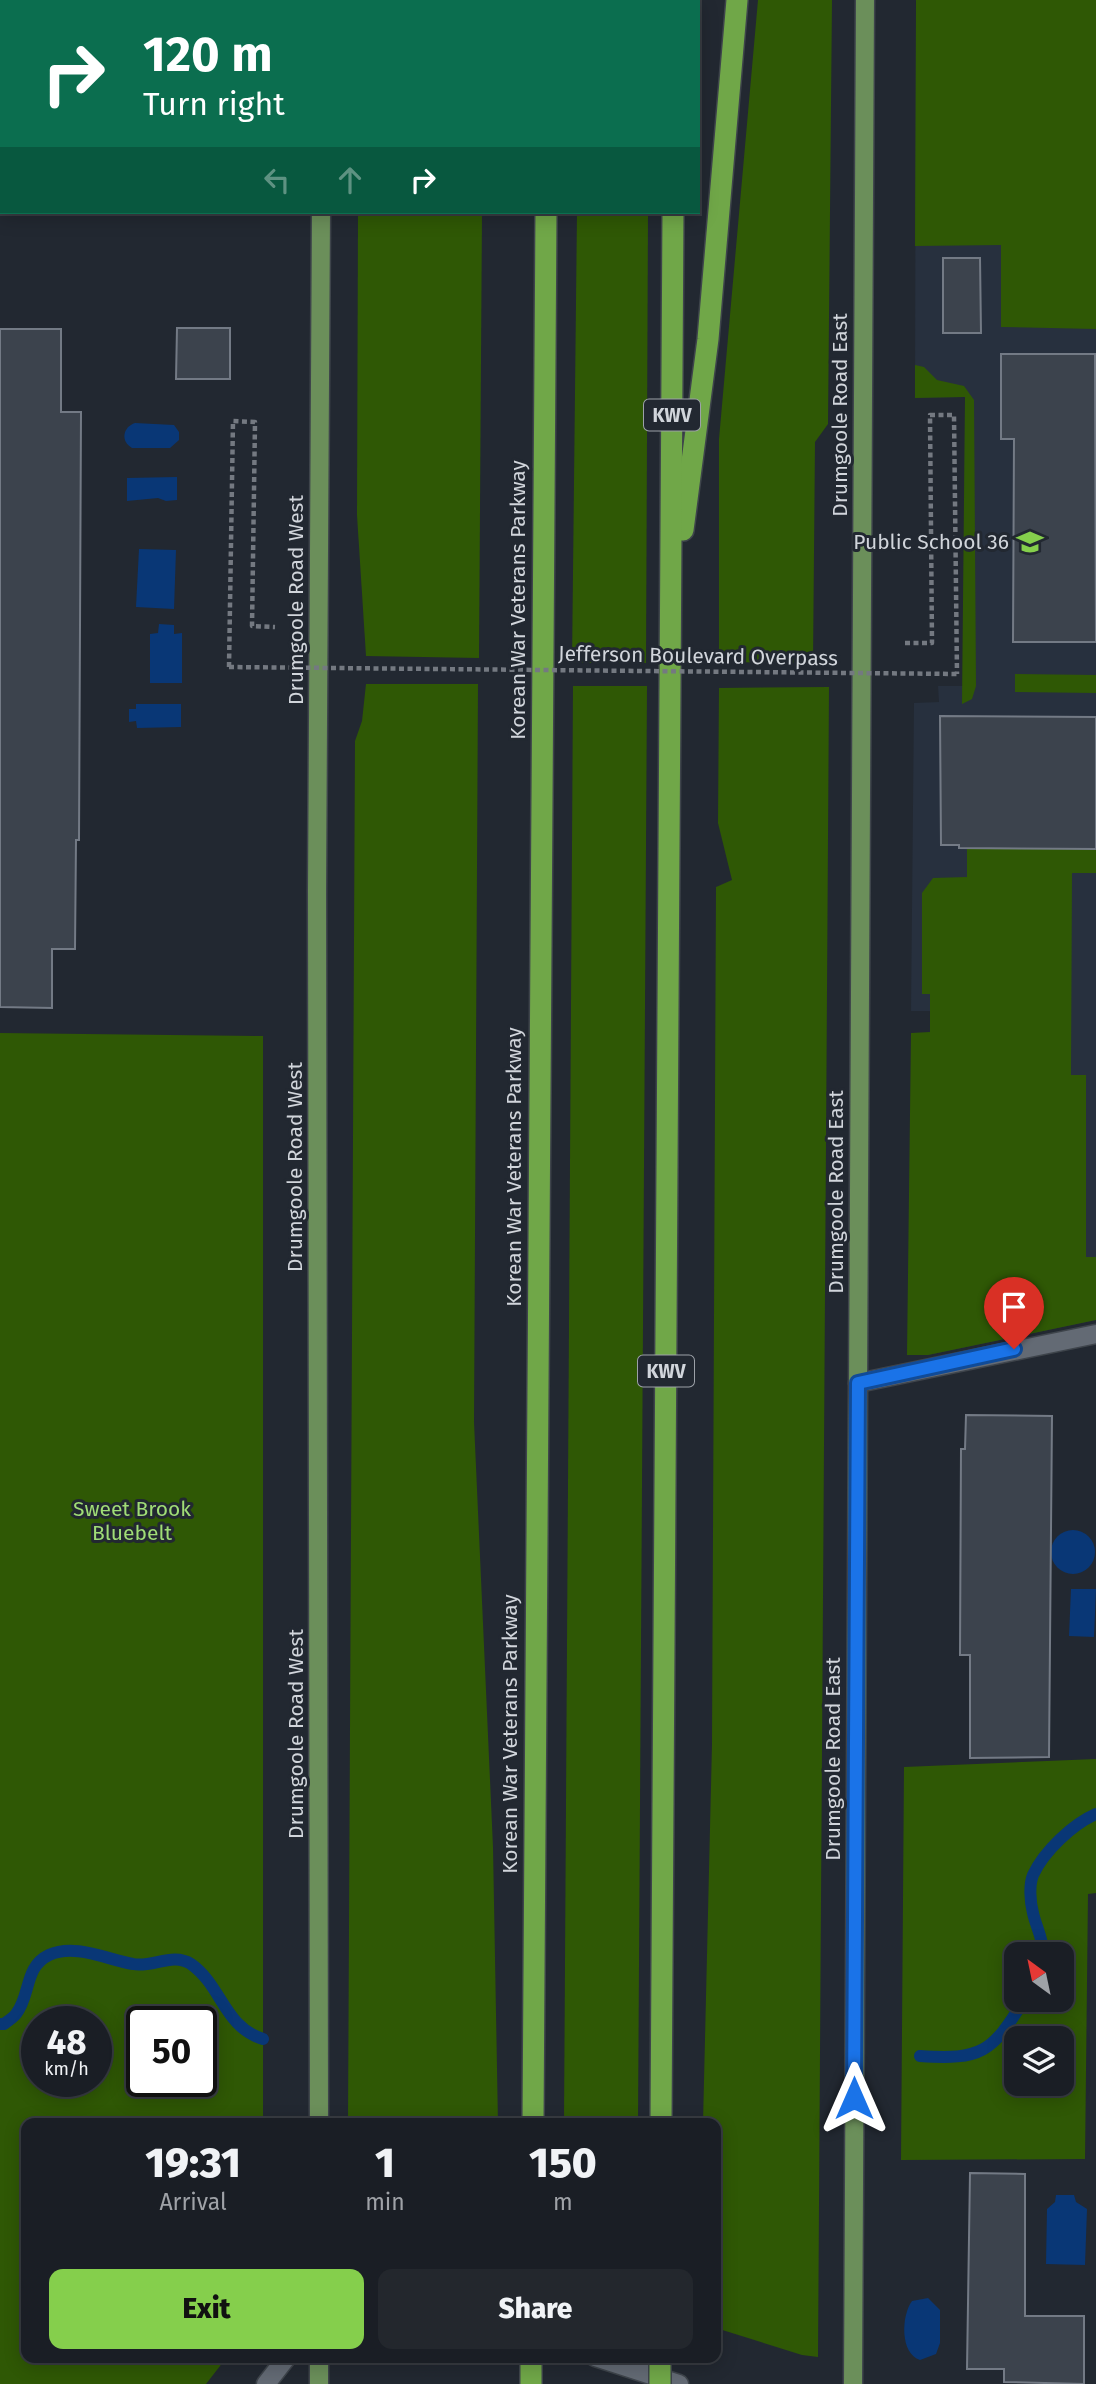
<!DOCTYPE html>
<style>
:root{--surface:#1a1e25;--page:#23272d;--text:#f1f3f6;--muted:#9fa2a7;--line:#383c42;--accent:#85cf4c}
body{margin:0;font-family:"Fira Sans",sans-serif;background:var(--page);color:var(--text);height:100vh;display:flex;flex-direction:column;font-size:26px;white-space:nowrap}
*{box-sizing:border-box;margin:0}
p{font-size:23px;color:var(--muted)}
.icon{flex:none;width:38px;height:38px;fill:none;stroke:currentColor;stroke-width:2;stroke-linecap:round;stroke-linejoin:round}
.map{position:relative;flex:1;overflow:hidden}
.panel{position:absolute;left:21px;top:2118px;width:700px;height:245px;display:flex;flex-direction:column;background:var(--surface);border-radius:14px;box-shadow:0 4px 18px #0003,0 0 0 2px var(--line)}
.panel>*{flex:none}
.guide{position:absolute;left:0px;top:0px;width:700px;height:214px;box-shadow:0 4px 18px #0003,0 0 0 2px var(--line);background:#0b6e4f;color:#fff;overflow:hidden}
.needle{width:46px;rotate:327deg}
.fabs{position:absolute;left:1004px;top:1942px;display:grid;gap:14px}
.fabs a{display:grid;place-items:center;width:70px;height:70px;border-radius:14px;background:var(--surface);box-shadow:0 4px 18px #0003,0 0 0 2px var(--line);font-size:35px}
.speed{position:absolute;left:21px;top:2006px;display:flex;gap:14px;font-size:35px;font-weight:700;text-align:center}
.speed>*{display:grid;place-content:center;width:91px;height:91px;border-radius:50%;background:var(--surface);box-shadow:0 4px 18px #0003,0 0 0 2px var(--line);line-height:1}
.speed small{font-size:18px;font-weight:400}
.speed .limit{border:4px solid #111;border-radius:10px;background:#fff;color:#111}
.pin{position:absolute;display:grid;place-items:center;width:60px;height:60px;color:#fff;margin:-72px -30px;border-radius:50% 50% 50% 0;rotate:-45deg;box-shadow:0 0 7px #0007}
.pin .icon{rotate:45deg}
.me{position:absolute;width:77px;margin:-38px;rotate:0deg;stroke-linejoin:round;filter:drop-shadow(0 0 5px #0008)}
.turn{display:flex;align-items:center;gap:24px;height:147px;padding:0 28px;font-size:32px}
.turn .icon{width:91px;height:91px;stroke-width:2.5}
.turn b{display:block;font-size:49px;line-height:60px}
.lanes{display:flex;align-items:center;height:66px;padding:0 28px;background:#0003;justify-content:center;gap:35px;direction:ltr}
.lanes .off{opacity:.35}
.eta{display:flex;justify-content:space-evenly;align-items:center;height:119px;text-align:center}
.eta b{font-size:42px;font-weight:800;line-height:49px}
.primary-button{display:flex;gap:14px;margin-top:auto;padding:14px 28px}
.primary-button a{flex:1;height:80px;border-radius:14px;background:var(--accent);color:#111;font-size:28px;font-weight:800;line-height:80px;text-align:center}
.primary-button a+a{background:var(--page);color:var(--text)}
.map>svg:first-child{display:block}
.built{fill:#27303e}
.green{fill:#2f5805;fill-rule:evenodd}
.water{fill:#093776}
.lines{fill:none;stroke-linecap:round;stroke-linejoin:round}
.stream{stroke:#093776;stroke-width:12}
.building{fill:#3c434d;stroke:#737a85;stroke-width:2}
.minor-casing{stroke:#3e444b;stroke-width:21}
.major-casing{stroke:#3e444b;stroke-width:21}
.highway-casing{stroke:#3e444b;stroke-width:24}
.path{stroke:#747981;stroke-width:4.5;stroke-dasharray:5 3.5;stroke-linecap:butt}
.minor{stroke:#636a74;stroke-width:18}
.major{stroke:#6b8f5a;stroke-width:18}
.highway{stroke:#70a748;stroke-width:21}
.highway-bridge-casing{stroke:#3e444b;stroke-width:24;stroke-linecap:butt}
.path-bridge{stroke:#747981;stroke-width:4.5;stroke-dasharray:5 3.5;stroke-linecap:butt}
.highway-bridge{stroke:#70a748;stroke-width:21}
.route-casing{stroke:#114b97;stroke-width:18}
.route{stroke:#1a73e8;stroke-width:12}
.labels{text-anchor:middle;stroke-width:6;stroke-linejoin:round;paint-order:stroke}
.shield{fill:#222831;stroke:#9ca1a8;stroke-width:2}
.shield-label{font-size:19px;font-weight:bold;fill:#d1d5db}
.street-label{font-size:21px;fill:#d1d5db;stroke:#222831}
.poi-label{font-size:21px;fill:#d1d5db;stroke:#222831;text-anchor:end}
.park-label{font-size:21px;fill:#a0dd76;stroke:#222831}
</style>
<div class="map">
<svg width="1096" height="2384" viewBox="0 0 1096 2384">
<rect width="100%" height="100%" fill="#222831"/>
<polygon class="built" points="916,0 1096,0 1096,1320 928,1355 930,1011 911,1011 914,703 939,702 938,686 963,686 965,397 915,398"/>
<g class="green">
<polygon points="758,0 832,0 828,424 815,442 813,663 719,662 719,439"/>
<polygon points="916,0 1096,0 1096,329 1001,327 1001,245 915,246"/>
<polygon points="358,212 482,212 479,658 366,656 357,515"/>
<polygon points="577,212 648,212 646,663 572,663"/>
<polygon points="915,365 924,367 937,380 964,386 974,400 976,686 972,699 962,704 965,397 915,398"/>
<polygon points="1015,674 1096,675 1096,693 1015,692"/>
<polygon points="366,684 478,684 474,1422 493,1847 498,2123 348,2123 355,741 362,721"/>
<polygon points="573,686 647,686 638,2123 564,2123"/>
<polygon points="829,687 818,2357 802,2355 716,2328 716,2123 703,2123 712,1744 716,887 732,880 718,823 719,688"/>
<polygon points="967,848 1096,849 1096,873 1072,873 1071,1075 1086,1075 1086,1257 1096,1257 1096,1320 928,1355 907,1355 911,1033 930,1032 930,994 922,994 922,893 933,878 967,877"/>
<path d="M 0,1033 L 263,1036 L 263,2123 L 26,2123 L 26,2357 L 227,2357 L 206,2384 L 0,2384 ZM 37,2021 L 96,2021 L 96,2081 L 37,2081 ZM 142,2021 L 201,2021 L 201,2081 L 142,2081 Z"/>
<path d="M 1096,1759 L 1096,1893 L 1088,1894 L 1085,2159 L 901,2160 L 904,1767 ZM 1017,1955 L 1062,1955 L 1062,2000 L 1017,2000 ZM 1017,2039 L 1062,2039 L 1062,2084 L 1017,2084 Z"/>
</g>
<g class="water">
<path d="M 135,423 L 174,425 L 179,432 L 179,440 L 170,448 L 132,448 C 120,441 123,427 135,423 Z"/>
<polygon points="177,477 177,500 166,501 158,498 127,501 127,478"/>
<polygon points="139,549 176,550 174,609 136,607"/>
<polygon points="159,624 174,625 174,634 182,633 182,683 150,683 150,634 158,633"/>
<polygon points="136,704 181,704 181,727 137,728 136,721 129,722 129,709 136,709"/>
<circle cx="1073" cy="1552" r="22"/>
<polygon points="1071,1589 1096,1589 1094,1637 1069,1636"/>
<polygon points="1056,2195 1074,2195 1076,2202 1087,2209 1085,2265 1046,2264 1047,2209 1055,2202"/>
<path d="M 928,2298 L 940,2310 L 940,2343 L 936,2354 L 920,2360 C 900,2354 901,2316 912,2301 Z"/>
</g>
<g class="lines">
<g class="stream">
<path d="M 1043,1955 C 1044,1940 1036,1927 1033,1913 C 1030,1901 1029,1885 1033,1875 C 1044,1851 1073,1824 1096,1814"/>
<path d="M 0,2024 L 4,2024 C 8,2021 13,2018 16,2014 C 31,1995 24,1967 49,1955 C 75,1943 108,1960 133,1964 C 152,1968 173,1952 191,1964 C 222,1986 224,2027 263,2039"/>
<path d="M 920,2056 C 981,2060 992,2053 1024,2000"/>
</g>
</g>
<g class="building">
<polygon points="943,258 980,258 981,333 943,333"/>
<polygon points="177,328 230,328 230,379 176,379"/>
<polygon points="0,329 61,329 61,412 81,412 79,840 76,840 75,949 52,949 52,1008 0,1007"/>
<polygon points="1001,354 1095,354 1096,642 1013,642 1014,439 1001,439"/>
<polygon points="940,716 1096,717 1096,849 959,848 959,845 941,845"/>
<polygon points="966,1415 1052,1416 1049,1757 970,1758 970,1655 960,1655 961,1449 965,1449"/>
<polygon points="970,2173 1025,2174 1025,2316 1084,2316 1084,2384 1004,2382 1004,2369 967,2369"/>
</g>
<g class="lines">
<defs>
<g id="minor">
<polyline points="858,1383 1096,1334"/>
<polyline points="595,2357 679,2384"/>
<polyline points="266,2384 287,2357"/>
</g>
<g id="major">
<polyline points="322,2 322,0"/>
<polyline points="319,2123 317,891 321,212"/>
<polyline points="319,2384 319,2357"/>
<polyline points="853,2384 865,0"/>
</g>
<g id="highway">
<polyline points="502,0 502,2"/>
<polyline points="547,2 547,0"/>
<polyline points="675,2 675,0"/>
<polyline points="683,530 708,339 737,0"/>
<polyline points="533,2123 546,212"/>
<polyline points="661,2123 673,212"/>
<polyline points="531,2384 531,2357"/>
</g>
</defs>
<use href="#minor" class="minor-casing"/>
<use href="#major" class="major-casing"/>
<use href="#highway" class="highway-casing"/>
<g class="path">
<polyline points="905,643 932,643 930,415 954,415 957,674"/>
<polyline points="229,667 233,421 255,422 252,626 275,627"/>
</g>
<use href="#minor" class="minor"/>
<use href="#major" class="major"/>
<use href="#highway" class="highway"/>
<defs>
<polyline id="highway-bridge" points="660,2384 660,2357"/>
</defs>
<use href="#highway-bridge" class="highway-bridge-casing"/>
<polyline class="path-bridge" points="229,667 957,674"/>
<use href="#highway-bridge" class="highway-bridge"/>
</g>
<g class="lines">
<defs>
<polyline id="route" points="854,2098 858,1383 1014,1349"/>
</defs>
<use href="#route" class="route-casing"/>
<use href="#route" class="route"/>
</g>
<defs>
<symbol id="school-bare" viewBox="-9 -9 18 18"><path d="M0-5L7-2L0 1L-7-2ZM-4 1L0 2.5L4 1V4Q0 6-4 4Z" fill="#85cf4c" stroke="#222831" stroke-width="2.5" paint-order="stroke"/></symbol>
</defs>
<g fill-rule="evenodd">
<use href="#school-bare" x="1011" y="523" width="38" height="38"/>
</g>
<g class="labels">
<g class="shield">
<rect x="644" y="399.5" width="56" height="31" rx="5"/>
<rect x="638" y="1355.5" width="56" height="31" rx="5"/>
</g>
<g class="shield-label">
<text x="672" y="422">KWV</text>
<text x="666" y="1378">KWV</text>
</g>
<g class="street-label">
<text transform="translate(840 415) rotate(-90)" y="7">Drumgoole Road East</text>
<text transform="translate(296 600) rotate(-90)" y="7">Drumgoole Road West</text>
<text transform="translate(518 600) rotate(-90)" y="7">Korean War Veterans Parkway</text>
<text transform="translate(698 656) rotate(1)" y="7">Jefferson Boulevard Overpass</text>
<text transform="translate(295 1167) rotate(-90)" y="7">Drumgoole Road West</text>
<text transform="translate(514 1167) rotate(-90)" y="7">Korean War Veterans Parkway</text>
<text transform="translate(836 1192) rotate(-90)" y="7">Drumgoole Road East</text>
<text transform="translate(296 1734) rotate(-90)" y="7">Drumgoole Road West</text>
<text transform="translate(510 1734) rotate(-90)" y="7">Korean War Veterans Parkway</text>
<text transform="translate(833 1759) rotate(-90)" y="7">Drumgoole Road East</text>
</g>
<g class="poi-label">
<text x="1009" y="549">Public School 36</text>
</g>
<g class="park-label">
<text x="132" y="1516">Sweet Brook<tspan x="132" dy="24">Bluebelt</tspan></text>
</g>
</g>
</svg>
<div class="fabs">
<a><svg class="needle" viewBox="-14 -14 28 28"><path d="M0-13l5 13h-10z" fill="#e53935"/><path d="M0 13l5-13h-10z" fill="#9fa2a7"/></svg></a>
<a><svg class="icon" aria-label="layers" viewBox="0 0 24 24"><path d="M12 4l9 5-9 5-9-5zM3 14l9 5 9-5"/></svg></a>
</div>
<div class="speed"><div>48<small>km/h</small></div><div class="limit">50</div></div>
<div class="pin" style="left:1014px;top:1349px;background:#d93025"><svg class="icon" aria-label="arrive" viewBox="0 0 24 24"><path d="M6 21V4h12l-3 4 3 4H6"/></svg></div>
<svg class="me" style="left:854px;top:2098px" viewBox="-20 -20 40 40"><path d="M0-17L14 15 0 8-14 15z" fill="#1a73e8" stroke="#fff" stroke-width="4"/></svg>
<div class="guide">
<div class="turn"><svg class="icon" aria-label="right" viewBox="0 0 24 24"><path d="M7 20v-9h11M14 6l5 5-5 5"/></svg><div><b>120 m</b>Turn right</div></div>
<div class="lanes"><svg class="icon off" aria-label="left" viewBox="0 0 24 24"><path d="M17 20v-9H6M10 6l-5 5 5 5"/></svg><svg class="icon off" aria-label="ahead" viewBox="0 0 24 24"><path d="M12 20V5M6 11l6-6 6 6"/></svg><svg class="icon" aria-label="right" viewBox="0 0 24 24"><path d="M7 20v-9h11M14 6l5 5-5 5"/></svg></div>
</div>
<section class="panel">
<div class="eta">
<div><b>19:31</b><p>Arrival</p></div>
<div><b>1</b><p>min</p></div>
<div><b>150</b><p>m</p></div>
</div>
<div class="primary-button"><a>Exit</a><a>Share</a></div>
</section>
</div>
